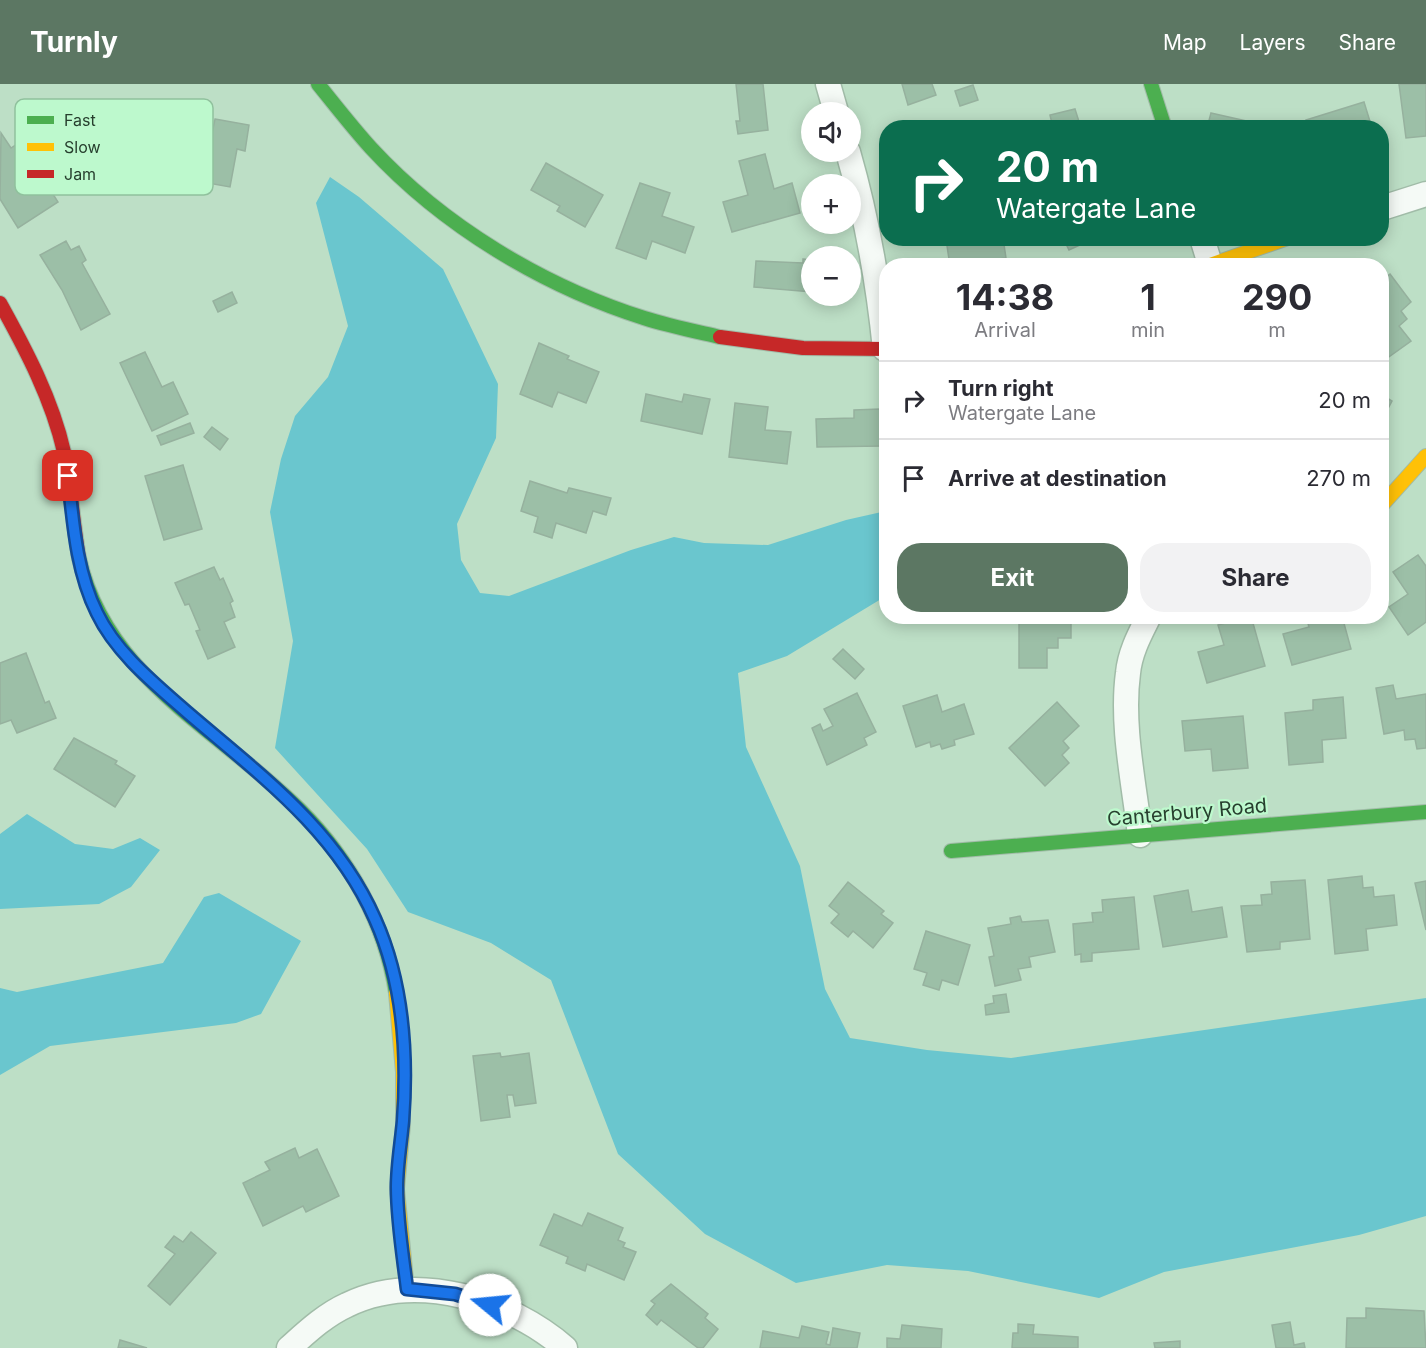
<!DOCTYPE html>
<meta charset="utf-8">
<style>
:root{--surface:#fff;--page:#f2f2f3;--text:#2b2b33;--muted:#7c7c81;--line:#e1e1e2;--accent:#5c7763}
body{margin:0;font-family:Inter,sans-serif;background:var(--page);color:var(--text);height:100vh;display:flex;flex-direction:column;font-size:22px;white-space:nowrap}
*{box-sizing:border-box;margin:0}
p{font-size:20px;color:var(--muted)}
.icon{flex:none;width:33px;height:33px;fill:none;stroke:currentColor;stroke-width:2;stroke-linecap:round;stroke-linejoin:round}
.map{position:relative;flex:1;overflow:hidden}
.side{position:absolute;left:879px;top:174px;width:510px;height:366px;display:flex;flex-direction:column;background:var(--surface);border-radius:24px;box-shadow:0 3px 15px #0003}
.side>*{flex:none}
.hud{position:absolute;left:879px;top:36px;width:510px;height:126px;border-radius:24px;box-shadow:0 3px 15px #0003;background:#0b6e4f;color:#fff;overflow:hidden}
.controls{position:absolute;left:801px;top:18px;display:grid;gap:12px}
.controls a{display:grid;place-items:center;width:60px;height:60px;border-radius:50%;background:var(--surface);box-shadow:0 3px 15px #0003;font-size:30px}
.pin{position:absolute;display:grid;place-items:center;width:51px;height:51px;color:#fff;margin:-26px;border-radius:12px;box-shadow:0 3px 9px #0006}
.me{position:absolute;width:66px;margin:-33px;rotate:287deg;stroke-linejoin:round;filter:drop-shadow(0 0 4px #0008)}
.turn{display:flex;align-items:center;gap:21px;height:126px;padding:0 18px;font-size:27px}
.turn .icon{width:78px;height:78px;stroke-width:2.5}
.turn b{display:block;font-size:42px;line-height:51px}
.eta{display:flex;justify-content:space-evenly;align-items:center;height:102px;text-align:center}
.eta b{font-size:36px;font-weight:700;line-height:42px}
.action{display:flex;gap:12px;margin-top:auto;padding:12px 18px}
.action a{flex:1;height:69px;border-radius:24px;background:var(--accent);color:#fff;font-size:24px;font-weight:700;line-height:69px;text-align:center}
.action a+a{background:var(--page);color:var(--text)}
ul{padding:0;list-style:none}
li{display:flex;align-items:center;gap:18px;height:78px;padding:0 18px;border-top:2px solid var(--line)}
li div{flex:1}
li b{display:block;font-size:22px}
li em{font-style:normal}
header{display:flex;align-items:center;gap:36px;box-sizing:border-box;height:84px;padding:0 30px;background:var(--accent);color:#fff}
header strong{font-size:28px}
nav{display:flex;gap:33px;margin-inline-start:auto;font-size:21px}
.map>svg:first-child{display:block}
.water{fill:#6ac6ce}
.building{fill:#9cbfa7;stroke:#96b19e;stroke-width:1.5}
.lines{fill:none;stroke-linecap:round;stroke-linejoin:round}
.street-casing{stroke:#a1bca8;stroke-width:27}
.fast-casing{stroke:#a1bca8;stroke-width:16}
.slow-casing{stroke:#a1bca8;stroke-width:16}
.jam-casing{stroke:#a1bca8;stroke-width:16}
.street{stroke:#f5faf6;stroke-width:24}
.fast{stroke:#4caf50;stroke-width:14}
.slow{stroke:#ffc107;stroke-width:14}
.jam{stroke:#c62828;stroke-width:14}
.route-casing{stroke:#114b97;stroke-width:15}
.route{stroke:#1a73e8;stroke-width:10}
.labels{text-anchor:middle;stroke-width:4.5;stroke-linejoin:round;paint-order:stroke}
.street-label{font-size:20px;fill:#273f2e;stroke:#bdf9cd}
.key{fill:#bdf9cd;stroke:#90c19d;stroke-width:1.5}
.key-label{font-size:16px;fill:#273f2e}
</style>
<header>
<strong>Turnly</strong>
<nav><a>Map</a><a>Layers</a><a>Share</a></nav>
</header>
<div class="map">
<svg width="1426" height="1264" viewBox="0 0 1426 1264">
<rect width="100%" height="100%" fill="#bddfc6"/>
<g class="water">
<polygon points="330,93 359,113 443,185 498,300 496,354 457,440 461,476 480,509 509,512 631,466 674,453 704,459 768,461 846,436 886,427 886,512 787,572 738,589 746,663 800,782 825,905 850,954 927,966 1011,974 1426,914 1426,1132 1359,1151 1164,1188 1099,1214 968,1187 887,1181 796,1199 705,1150 618,1070 551,896 491,859 408,828 367,765 275,664 293,557 270,428 281,375 295,332 328,293 348,242 316,119"/>
<polygon points="27,730 75,760 113,765 140,754 160,766 131,803 99,820 0,825 0,750"/>
<polygon points="219,809 301,857 261,930 236,939 50,962 0,991 0,904 17,908 163,879 204,813"/>
</g>
<g class="building">
<polygon points="736,0 763,0 768,46 738,50 736,37 740,37"/>
<polygon points="902,0 932,0 936,11 908,21"/>
<polygon points="1399,0 1426,0 1426,52 1406,54"/>
<polygon points="973,1 978,16 960,22 955,7"/>
<polygon points="1364,18 1372,44 1309,44 1306,36"/>
<polygon points="1075,25 1081,44 1053,44 1050,31"/>
<polygon points="1211,29 1278,44 1207,44"/>
<polygon points="215,35 249,41 245,67 237,65 230,103 202,98"/>
<polygon points="1,49 11,64 20,58 58,118 18,144 0,115"/>
<polygon points="765,70 774,105 792,99 800,129 732,148 723,118 748,111 739,77"/>
<polygon points="546,79 603,111 585,143 557,127 560,122 531,106"/>
<polygon points="640,99 670,109 662,132 694,143 685,169 652,157 646,175 616,164"/>
<polygon points="1003,154 1006,174 950,182 946,155"/>
<polygon points="1063,154 1095,154 1069,166"/>
<polygon points="66,157 71,166 79,162 86,176 82,179 110,230 81,246 62,206 40,171"/>
<polygon points="803,175 812,176 812,208 754,203 756,177 803,179"/>
<polygon points="1390,190 1411,218 1401,227 1407,235 1399,242 1411,257 1386,275 1384,272 1382,274 1382,196"/>
<polygon points="232,208 237,219 218,228 213,217"/>
<polygon points="539,259 569,272 567,275 599,288 586,319 558,308 552,323 520,310"/>
<polygon points="145,268 162,303 173,298 188,330 152,347 120,279"/>
<polygon points="646,310 682,318 684,310 710,315 702,350 641,337"/>
<polygon points="1382,311 1392,317 1382,336"/>
<polygon points="735,319 768,323 765,346 791,348 787,380 729,373"/>
<polygon points="880,325 881,362 817,363 816,335 854,334 854,326"/>
<polygon points="190,339 194,349 161,361 157,352"/>
<polygon points="212,343 228,355 220,366 204,353"/>
<polygon points="183,381 202,445 164,456 145,392"/>
<polygon points="530,397 567,409 569,404 611,414 606,431 593,427 586,449 556,439 552,454 534,448 538,433 521,427"/>
<polygon points="1418,471 1426,482 1426,538 1408,551 1389,523 1408,510 1393,488"/>
<polygon points="214,483 220,496 223,494 233,517 230,519 235,533 224,538 235,563 208,575 196,547 200,546 189,520 185,521 175,499"/>
<polygon points="1019,532 1071,532 1071,554 1058,554 1058,564 1047,564 1047,584 1019,584"/>
<polygon points="1251,532 1265,582 1207,599 1198,568 1224,561 1218,541"/>
<polygon points="1306,532 1342,532 1351,565 1292,581 1283,550 1309,543"/>
<polygon points="843,565 864,585 855,595 833,575"/>
<polygon points="26,569 45,619 49,617 56,634 17,649 11,636 0,640 0,579"/>
<polygon points="1393,601 1396,615 1426,610 1426,664 1417,665 1415,655 1405,656 1404,646 1384,650 1376,604"/>
<polygon points="857,609 876,648 864,654 867,661 827,681 812,644 820,640 823,647 833,642 824,625"/>
<polygon points="937,611 942,628 964,620 974,650 954,656 955,661 942,665 940,660 931,663 930,658 916,663 903,622"/>
<polygon points="1343,613 1346,654 1322,656 1323,678 1289,681 1285,629 1313,626 1313,616"/>
<polygon points="1057,618 1079,642 1063,657 1069,664 1062,671 1069,679 1045,702 1009,664"/>
<polygon points="1243,632 1248,684 1213,687 1211,665 1185,667 1182,637"/>
<polygon points="74,654 117,677 115,680 135,692 115,723 54,685"/>
<polygon points="1362,792 1363,804 1373,803 1374,813 1394,811 1397,841 1366,845 1368,866 1335,870 1328,796"/>
<polygon points="1305,796 1310,855 1280,858 1280,865 1247,868 1241,822 1262,821 1261,811 1272,810 1271,798"/>
<polygon points="1426,797 1426,846 1415,799"/>
<polygon points="848,798 884,827 881,830 893,839 873,864 853,847 848,853 831,839 839,830 829,822"/>
<polygon points="1188,806 1192,828 1222,823 1227,853 1163,863 1154,812"/>
<polygon points="1134,813 1139,865 1092,869 1092,877 1081,878 1081,870 1075,871 1073,840 1093,838 1092,829 1103,828 1102,816"/>
<polygon points="1020,832 1022,838 1048,836 1055,868 1029,873 1031,883 1018,885 1021,896 995,902 989,873 994,872 988,844 1011,840 1010,834"/>
<polygon points="926,847 970,861 958,901 942,896 939,906 923,901 927,889 914,885"/>
<polygon points="1006,910 1009,928 986,931 985,921 994,919 993,912"/>
<polygon points="500,969 501,973 529,969 536,1019 515,1022 513,1011 507,1011 510,1033 481,1037 473,972"/>
<polygon points="295,1064 299,1074 317,1065 339,1112 306,1128 303,1122 263,1142 243,1099 270,1086 265,1078"/>
<polygon points="588,1129 623,1144 618,1156 625,1159 623,1163 636,1168 624,1196 587,1180 585,1187 566,1179 568,1173 540,1161 554,1130 582,1142"/>
<polygon points="191,1148 216,1169 170,1221 148,1202 175,1170 165,1163 174,1152 183,1158"/>
<polygon points="671,1200 708,1230 705,1234 718,1245 703,1264 698,1264 661,1236 657,1241 646,1231 655,1220 651,1217"/>
<polygon points="1366,1224 1424,1227 1426,1264 1346,1264 1347,1234 1366,1234"/>
<polygon points="1290,1238 1294,1261 1304,1259 1305,1264 1276,1264 1272,1241"/>
<polygon points="1018,1240 1034,1241 1033,1250 1078,1253 1078,1264 1012,1264 1013,1249 1018,1249"/>
<polygon points="902,1241 942,1245 941,1264 887,1264 887,1254 900,1255"/>
<polygon points="802,1242 829,1248 826,1260 830,1261 833,1244 860,1249 857,1264 760,1264 763,1247 799,1254"/>
<polygon points="120,1256 147,1264 118,1264"/>
<polygon points="1180,1257 1180,1264 1155,1264 1154,1259"/>
</g>
<g class="lines">
<defs>
<g id="street">
<polyline points="828,0 836,28"/>
<path d="M 848,68 C 867,134 878,196 885,265"/>
<polyline points="1382,124 1426,110"/>
<polyline points="1202,154 1210,180"/>
<path d="M 1140,751 C 1134,699 1121,641 1128,589 C 1130,568 1140,550 1149,532"/>
<path d="M 289,1264 C 307,1248 325,1231 347,1221 C 417,1187 510,1216 565,1264"/>
</g>
<g id="fast">
<path d="M 318,0 C 335,21 352,43 371,64 C 443,142 543,202 644,234 C 669,242 694,247 720,253"/>
<polyline points="1151,0 1165,44"/>
<path d="M 79,474 C 106,594 220,646 300,726 C 350,776 385,839 396,909"/>
<polyline points="951,767 1426,728"/>
</g>
<g id="slow">
<polyline points="1207,182 1288,154"/>
<polyline points="1382,421 1426,372"/>
<polyline points="396,909 403,988 403,1041 397,1105 407,1205"/>
</g>
<g id="jam">
<path d="M 0,219 C 26,266 52,315 64,368 C 71,403 73,439 79,474"/>
<polyline points="720,253 803,264 886,265"/>
</g>
</defs>
<use href="#street" class="street-casing"/>
<use href="#fast" class="fast-casing"/>
<use href="#slow" class="slow-casing"/>
<use href="#jam" class="jam-casing"/>
<use href="#street" class="street"/>
<use href="#fast" class="fast"/>
<use href="#slow" class="slow"/>
<use href="#jam" class="jam"/>
</g>
<g class="lines">
<defs>
<path id="route" d="M 68,392 C 73,437 76,487 97,529 C 116,569 155,600 188,629 C 259,690 336,746 375,835 C 403,897 408,970 403,1037 C 401,1059 397,1081 397,1103 C 397,1137 403,1172 407,1205 L 455,1210 L 490,1221"/>
</defs>
<use href="#route" class="route-casing"/>
<use href="#route" class="route"/>
</g>
<g class="labels">
<g class="street-label">
<text transform="translate(1187 728) rotate(-5)" y="7">Canterbury Road</text>
</g>
</g>
<rect x="15" y="15" width="198" height="96" rx="9" class="key"/>
<rect x="27" y="32" width="27" height="8" fill="#4caf50"/>
<rect x="27" y="59" width="27" height="8" fill="#ffc107"/>
<rect x="27" y="86" width="27" height="8" fill="#c62828"/>
<g class="key-label">
<text x="64" y="42">Fast</text>
<text x="64" y="69">Slow</text>
<text x="64" y="96">Jam</text>
</g>
</svg>
<div class="controls">
<a><svg class="icon" aria-label="sound" viewBox="0 0 24 24"><path d="M4 9h4l5-4v14l-5-4H4zM17 9q2 3 0 6"/></svg></a>
<a>+</a>
<a>−</a>
</div>
<div class="pin" style="left:68px;top:392px;background:#d93025"><svg class="icon" aria-label="arrive" viewBox="0 0 24 24"><path d="M6 21V4h12l-3 4 3 4H6"/></svg></div>
<svg class="me" style="left:490px;top:1221px" viewBox="-20 -20 40 40"><circle r="19" fill="#fff"/><path d="M0-13L10 11 0 6-10 11z" fill="#1a73e8"/></svg>
<div class="hud">
<div class="turn"><svg class="icon" aria-label="right" viewBox="0 0 24 24"><path d="M7 20v-9h11M14 6l5 5-5 5"/></svg><div><b>20 m</b>Watergate Lane</div></div>
</div>
<section class="side">
<div class="eta">
<div><b>14:38</b><p>Arrival</p></div>
<div><b>1</b><p>min</p></div>
<div><b>290</b><p>m</p></div>
</div>
<ul>
<li><svg class="icon" aria-label="right" viewBox="0 0 24 24"><path d="M7 20v-9h11M14 6l5 5-5 5"/></svg><div><b>Turn right</b><p>Watergate Lane</p></div><em>20 m</em></li>
<li><svg class="icon" aria-label="arrive" viewBox="0 0 24 24"><path d="M6 21V4h12l-3 4 3 4H6"/></svg><div><b>Arrive at destination</b></div><em>270 m</em></li>
</ul>
<div class="action"><a>Exit</a><a>Share</a></div>
</section>
</div>
